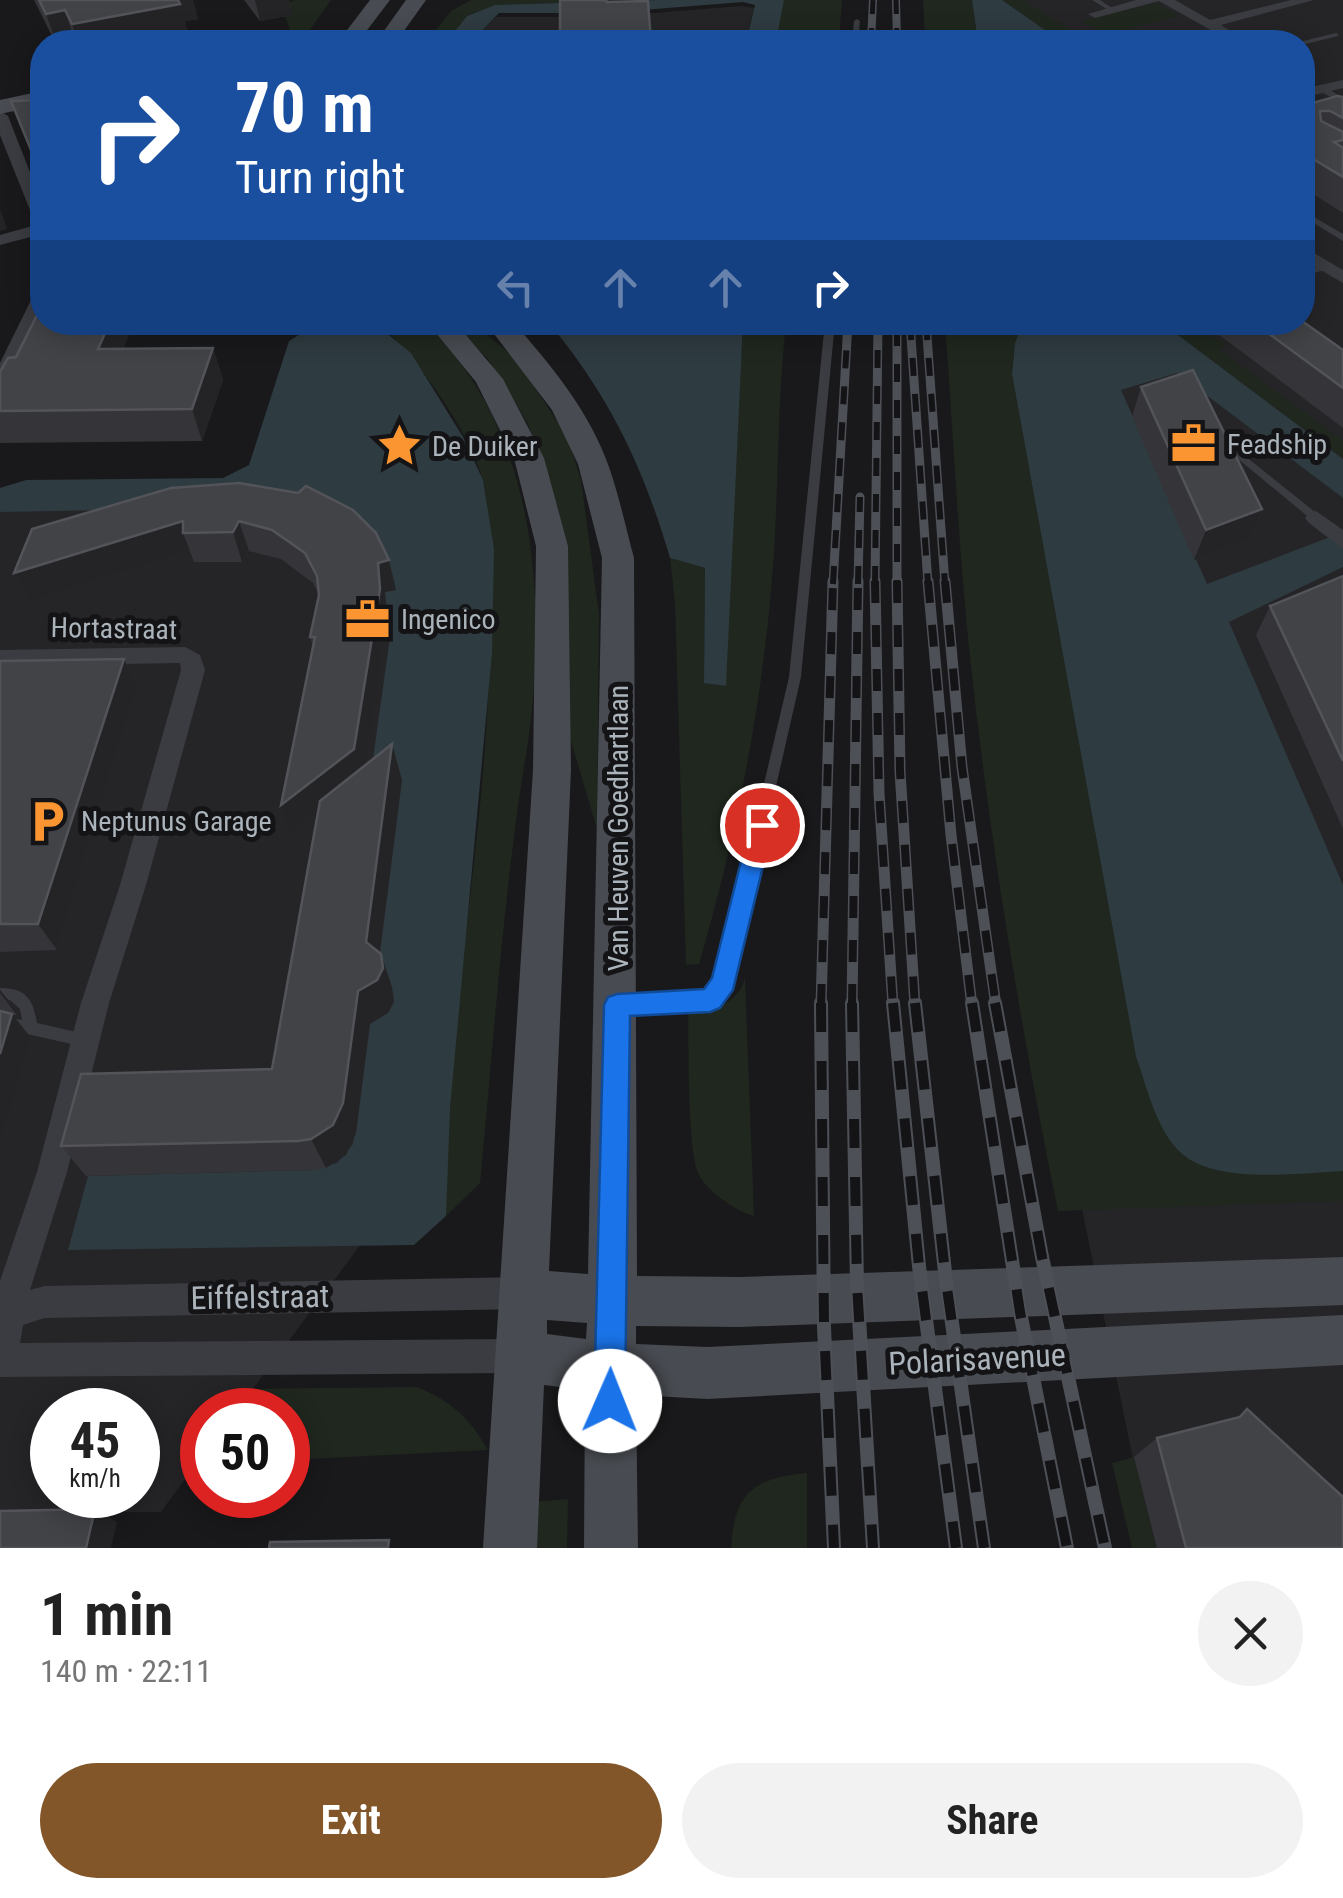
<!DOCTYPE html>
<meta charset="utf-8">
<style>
:root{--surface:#fff;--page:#f2f2f2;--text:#222;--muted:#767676;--accent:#835629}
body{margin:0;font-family:"Roboto Condensed",sans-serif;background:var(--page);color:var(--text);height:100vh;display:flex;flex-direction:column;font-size:38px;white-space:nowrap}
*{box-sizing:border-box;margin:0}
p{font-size:32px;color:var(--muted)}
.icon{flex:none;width:55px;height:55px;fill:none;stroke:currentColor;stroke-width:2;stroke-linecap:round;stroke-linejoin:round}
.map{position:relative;height:1548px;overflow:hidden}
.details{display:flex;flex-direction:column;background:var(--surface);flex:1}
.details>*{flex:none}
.guide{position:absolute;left:30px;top:30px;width:1285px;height:305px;border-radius:40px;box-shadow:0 5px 25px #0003;background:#1a4fa0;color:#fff;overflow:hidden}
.speed{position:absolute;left:30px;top:1388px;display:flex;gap:20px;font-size:50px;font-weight:700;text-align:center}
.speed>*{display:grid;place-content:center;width:130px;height:130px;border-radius:50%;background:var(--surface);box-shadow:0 5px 25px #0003;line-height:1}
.speed small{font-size:25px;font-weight:400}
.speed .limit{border:15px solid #d22;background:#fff;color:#111}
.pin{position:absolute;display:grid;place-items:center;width:85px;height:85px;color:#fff;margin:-42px;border:5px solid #fff;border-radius:50%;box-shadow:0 2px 10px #0007}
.me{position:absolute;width:110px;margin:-55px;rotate:1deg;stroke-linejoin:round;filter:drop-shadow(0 0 8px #0008)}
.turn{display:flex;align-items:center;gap:35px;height:210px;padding:0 40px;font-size:45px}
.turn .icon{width:130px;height:130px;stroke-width:2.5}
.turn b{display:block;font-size:70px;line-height:85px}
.lanes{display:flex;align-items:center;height:95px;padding:0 40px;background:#0003;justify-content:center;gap:50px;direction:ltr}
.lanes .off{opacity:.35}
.round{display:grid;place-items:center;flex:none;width:105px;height:105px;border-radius:52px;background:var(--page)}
.overview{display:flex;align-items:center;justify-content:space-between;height:170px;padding:0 40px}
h1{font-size:60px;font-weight:700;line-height:75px}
.button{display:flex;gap:20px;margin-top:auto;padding:20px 40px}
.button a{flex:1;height:115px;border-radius:60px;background:var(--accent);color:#fff;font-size:40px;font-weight:700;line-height:115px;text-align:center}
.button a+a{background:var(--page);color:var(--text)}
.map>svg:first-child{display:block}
.built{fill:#252528;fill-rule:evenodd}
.green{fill:#1f271e}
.water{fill:#2e3b40}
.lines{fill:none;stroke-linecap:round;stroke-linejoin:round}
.lane{fill:#3a3c41;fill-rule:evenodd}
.street{fill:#3a3c41;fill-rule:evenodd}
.secondary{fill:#484b51;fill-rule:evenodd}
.rail-far3-casing{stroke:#4d5056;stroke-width:8}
.rail-far2-casing{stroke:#4d5056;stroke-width:9}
.rail-far1-casing{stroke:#4d5056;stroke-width:11}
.rail-casing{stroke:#4d5056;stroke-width:14}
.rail-far3{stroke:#141416;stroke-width:5;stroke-dasharray:14;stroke-linecap:butt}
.rail-far2{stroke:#141416;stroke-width:6;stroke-dasharray:18;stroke-linecap:butt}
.rail-far1{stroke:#141416;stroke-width:8;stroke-dasharray:22;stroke-linecap:butt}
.rail{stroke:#141416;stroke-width:10;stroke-dasharray:29;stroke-linecap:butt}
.wall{fill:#353539}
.shaded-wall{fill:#242427}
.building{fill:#424347;stroke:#525459;stroke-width:2.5}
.route{fill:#1a73e8;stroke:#114b97;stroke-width:2.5}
.labels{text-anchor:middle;stroke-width:10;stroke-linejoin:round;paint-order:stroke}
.poi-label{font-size:28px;fill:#abb3bb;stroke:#141416;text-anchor:start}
.street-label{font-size:28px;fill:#abb3bb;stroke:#141416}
.near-street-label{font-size:32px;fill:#abb3bb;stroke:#141416}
</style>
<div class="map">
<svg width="1343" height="1548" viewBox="0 0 1343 1548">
<rect width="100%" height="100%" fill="#19191b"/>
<g class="built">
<polygon points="982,0 1343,0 1343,1548 1151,1548 1078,1189 1253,1125 1062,323 1302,322 1302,42 988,42"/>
<polygon points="741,6 754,8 745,42 471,42 496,17 603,17"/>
<path d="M 0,493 L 453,565 L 403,1188 L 237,1410 L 202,1410 L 202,1456 L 161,1512 L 0,1512 ZM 52,1410 L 138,1410 L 138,1495 L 52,1495 Z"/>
</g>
<g class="green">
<polygon points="295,0 331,0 301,42 276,42 290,29 281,6"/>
<polygon points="471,0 660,0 495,5 467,16 446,42 426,42 451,11"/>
<polygon points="784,0 842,0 839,42 776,42"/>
<polygon points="923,0 972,0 978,42 925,42"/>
<polygon points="1002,0 1023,0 1090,42 1062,42"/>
<polygon points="1156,3 1179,16 1105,34 1081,21"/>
<path d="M 398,323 L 426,323 C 529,425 545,571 532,710 C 527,755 518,799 513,845 C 499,957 491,1070 480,1183 L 446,1216 C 443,1003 499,792 488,579 C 486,548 490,511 483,481 C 471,434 419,360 384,329 Z"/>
<polygon points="452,323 473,323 515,358 567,436 581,480 599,614 597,829 565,721 546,472 528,424 507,388 487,358"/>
<path d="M 743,323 L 786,323 C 777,404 779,485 773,567 C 763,701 737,835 699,964 L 686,965 L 675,603 L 670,558 L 705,568 L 704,682 L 725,686 Z"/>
<path d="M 945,323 L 1023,323 L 1015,343 L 1012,374 L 1136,1057 L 1159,1121 L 1246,1174 L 1343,1171 L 1343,1201 L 1058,1211 C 1020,1025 989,837 969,648 C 958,540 953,431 945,323 Z"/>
<path d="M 1162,323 L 1199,323 C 1202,337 1217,338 1228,344 L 1220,350 L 1343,441 L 1343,459 Z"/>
<path d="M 745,978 L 754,1216 C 737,1212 707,1191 699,1175 C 687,1153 689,1043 688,1012 C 712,1010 738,1005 745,978 Z"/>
<path d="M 417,1387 C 452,1402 469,1417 488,1450 L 289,1460 L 288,1410 L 256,1410 L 242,1389 Z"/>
<polygon points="1134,1457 1156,1548 1132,1548 1112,1463"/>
<path d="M 807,1473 L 807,1548 L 731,1548 C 734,1493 753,1478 807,1473 Z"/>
<polygon points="568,1499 567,1548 531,1548 532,1502"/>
</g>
<g class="water">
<polygon points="660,0 784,0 776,42 746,42 755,5 743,2 605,13 499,13 471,42 446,42 467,16 495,5"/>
<polygon points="972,0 1002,0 1062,42 978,42"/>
<polygon points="339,323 374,323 411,353 463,437 483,480 494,549 492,653 450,1108 446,1216 414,1245 68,1250 88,1176 314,1170 337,1163 353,1144 400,780 370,780 391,630 381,573 109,510 0,512 0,488 26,480 223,478 249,465 289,341 302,333"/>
<path d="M 549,323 L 743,323 L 726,686 L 704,683 L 705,568 L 670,558 C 643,466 610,397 549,323 Z"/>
<path d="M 1023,323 L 1054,323 L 1049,333 L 1086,323 L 1162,323 L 1343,459 L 1343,498 L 1177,373 L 1121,390 L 1207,584 L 1343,532 L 1343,567 L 1229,622 L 1343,885 L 1343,1171 C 1298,1173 1210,1186 1177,1149 C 1155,1125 1147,1087 1136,1057 L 1012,374 L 1015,343 Z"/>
</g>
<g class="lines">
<g class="lane">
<polygon points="1092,0 1100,0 1115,10 1110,11"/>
<polygon points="857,19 860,21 858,42 852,42 854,21"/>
<polygon points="1336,33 1338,34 1338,36 1302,45 1302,42 1299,42"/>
<polygon points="1319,87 1325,87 1343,98 1343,103 1319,91"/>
<polygon points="1302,210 1343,234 1343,241 1302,216"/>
<polygon points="1326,264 1330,267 1329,269 1302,276 1302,271"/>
<polygon points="825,322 835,322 801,677 731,983 715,1004 710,1006 620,1011 615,1009 613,1005 615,1001 620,999 706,994 718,980 789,677"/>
<polygon points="1235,448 1320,516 1320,520 1312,520 1231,453 1230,451"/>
<path d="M 0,988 C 26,988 33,999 37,1023 L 90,1035 L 92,1040 L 90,1045 L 85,1047 L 0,1028 L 0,1016 L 22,1020 L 20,1009 L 10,1000 L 0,1000 Z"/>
</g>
<g class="street">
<polygon points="1136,0 1175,0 1210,20 1291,0 1314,0 1221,25 1248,42 1232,42 1159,1 1095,18 1088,14"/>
<polygon points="1343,80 1343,88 1302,98 1302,89"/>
<polygon points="0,111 8,116 42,203 42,234 0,245 0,235 36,225 0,135"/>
<polygon points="1302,246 1343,270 1343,283 1302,259"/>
<polygon points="42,291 42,313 10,382 0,388 0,363 33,296"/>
<polygon points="1316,511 1343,530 1343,549 1309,523 1305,518 1309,513"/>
<polygon points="185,647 200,655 205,670 146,885 109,1003 67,1172 30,1290 44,1286 522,1277 534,1281 538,1293 534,1305 522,1309 44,1318 23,1325 20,1343 518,1339 530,1344 535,1356 530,1368 518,1373 0,1377 0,1281 37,1172 81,1003 120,885 181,670 180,663 0,666 0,650"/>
</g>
<g class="secondary">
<polygon points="370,0 390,0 358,42 338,42"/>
<polygon points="406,0 426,0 396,42 376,42"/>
<polygon points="42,91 42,105 0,114 0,100"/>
<path d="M 427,322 L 455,322 L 503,379 L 544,458 L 568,546 L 571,770 L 549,1271 L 588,1274 L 602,558 L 578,464 L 552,410 L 485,322 L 513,322 C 551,365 590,412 609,467 C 619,496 626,528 634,558 L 637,1276 L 740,1277 L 1343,1257 L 1343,1305 L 740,1327 L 636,1326 L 636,1344 L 707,1347 L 1343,1315 L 1343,1365 L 707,1399 L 636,1395 L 638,1548 L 584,1548 L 585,1390 L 544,1385 L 537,1548 L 483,1548 L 533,770 L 536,546 L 514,458 L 476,382 ZM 547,1320 L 587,1323 L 586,1339 L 547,1334 Z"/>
</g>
<defs>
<g id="rail-far3">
<polyline points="896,0 897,42"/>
<polyline points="871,42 873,0"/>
</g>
<g id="rail-far2">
<polyline points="910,322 928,584"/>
<polyline points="926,322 945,584"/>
<polyline points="897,328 897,584"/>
<polyline points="833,584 848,322"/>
<polyline points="858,584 860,497"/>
<polyline points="875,584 878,322"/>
</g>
<g id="rail-far1">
<polyline points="875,581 879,793 893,1006"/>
<polyline points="897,581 900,771 915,1006"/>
<polyline points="928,581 951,835 972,1006"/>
<polyline points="945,581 962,767 996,1006"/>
<polyline points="821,1006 833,581"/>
<polyline points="852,1006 858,581"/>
</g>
<g id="rail">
<polyline points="821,1003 824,1327 834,1548"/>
<polyline points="852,1003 857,1285 873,1548"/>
<polyline points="893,1003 919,1266 956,1548"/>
<polyline points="915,1003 946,1281 984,1548"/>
<polyline points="972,1003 1020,1312 1067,1548"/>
<polyline points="995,1003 1042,1257 1105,1548"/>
</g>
</defs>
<use href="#rail-far3" class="rail-far3-casing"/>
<use href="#rail-far2" class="rail-far2-casing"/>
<use href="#rail-far1" class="rail-far1-casing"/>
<use href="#rail" class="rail-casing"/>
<use href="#rail-far3" class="rail-far3"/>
<use href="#rail-far2" class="rail-far2"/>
<use href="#rail-far1" class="rail-far1"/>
<use href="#rail" class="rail"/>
</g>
<g class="wall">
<polygon points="34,0 193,0 198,19 185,21 188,36 152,42 55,42"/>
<polygon points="244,0 289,0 292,15 260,21"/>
<polygon points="560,0 607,2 651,42 560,42"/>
<polygon points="1302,94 1313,103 1343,97 1343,213 1302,187"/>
<polygon points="42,322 241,322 239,328 131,329 123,349 213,348 223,380 202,441 0,443 0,372 16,357"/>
<polygon points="1202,322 1302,322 1343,350 1343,428"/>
<polygon points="1141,387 1262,509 1249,539 1194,560 1132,417"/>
<polygon points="239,483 396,590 385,592 387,619 364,766 402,780 380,953 392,987 394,1002 388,1013 370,1024 356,1133 346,1155 326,1168 314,1170 86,1176 61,1146 272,1069 318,812 291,833 313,646 310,637 319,595 313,583 281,559 249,551 242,562 194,562 190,551 29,602 14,573"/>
<polygon points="1343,576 1343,829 1256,635 1270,606"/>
<polygon points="124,659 137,688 57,950 0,952 0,661"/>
<polygon points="0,990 17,1011 17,1015 13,1015 32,1039 0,1148"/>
<polygon points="1247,1409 1343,1548 1157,1548 1134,1457 1157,1438 1235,1419"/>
</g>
<g class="shaded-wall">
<polygon points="174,0 193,0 198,19 185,21 188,36 152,42 78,42 72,24"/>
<polygon points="255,0 289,0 292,15 260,21"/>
<polygon points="65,10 75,42 56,42 46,14"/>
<polygon points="0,209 7,229 0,231"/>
<polygon points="110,322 129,322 131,329 110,381 98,349"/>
<polygon points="213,348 223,380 202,441 192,409"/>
<polygon points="1262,509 1249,539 1194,560 1206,530"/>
<polygon points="183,521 183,533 190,551 29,602 14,573"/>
<polygon points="239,521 249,551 242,562 233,532"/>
<polygon points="389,560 396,590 385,592 387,619 363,777 291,833 281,805 378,563"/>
<polygon points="124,659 137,688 57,950 38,924"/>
<polygon points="392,744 402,780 377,975 366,942"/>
<polygon points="381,954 392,987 394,1002 388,1013 370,1024 356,1133 346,1155 326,1168 311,1139 358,991"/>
<polygon points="0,990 17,1011 17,1015 0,993"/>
<polygon points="12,1014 32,1039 0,1148 0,1054"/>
<polygon points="95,1509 117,1522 111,1548 86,1548"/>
</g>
<g class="building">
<polygon points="39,0 178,0 180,4 72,24 65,10 46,14"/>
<polygon points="560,0 606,0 607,2 648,1 651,42 583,42 560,33"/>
<polygon points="1144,33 1170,37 1180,42 1107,42"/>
<polygon points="1302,94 1309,94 1313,103 1337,96 1343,97 1343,118 1330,111 1320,111 1321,121 1343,132 1343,140 1334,142 1343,148 1343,177 1308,156 1302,155"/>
<polygon points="42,100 42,177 11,101"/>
<polygon points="41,307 42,307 42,322 110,322 98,349 213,348 192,409 0,411 0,372 8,358 16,357"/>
<polygon points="1302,321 1343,350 1343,388 1253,322 1302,322"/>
<polygon points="1193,370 1262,509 1206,530 1141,387"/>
<polygon points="239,483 298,493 306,486 353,510 376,533 389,560 378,563 380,589 354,749 281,805 315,637 310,637 319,595 317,576 305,553 272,530 239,521 233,532 183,533 183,521 14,573 32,529 171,488"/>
<polygon points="1343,576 1343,761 1270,606"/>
<polygon points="124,659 38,924 0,924 0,661"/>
<polygon points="392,744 366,942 381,954 383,968 377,980 358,991 343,1103 333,1125 311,1139 298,1141 61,1146 81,1074 272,1069 320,801"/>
<polygon points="0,1011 12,1014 0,1054"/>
<polygon points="1247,1409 1343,1497 1343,1548 1186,1548 1157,1438 1240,1417"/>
<polygon points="95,1509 86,1548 0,1548 0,1511"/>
<polygon points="389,1540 388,1548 269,1548 270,1542"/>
</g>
<polygon class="route" points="762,815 770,818 773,825 733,990 720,1008 710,1012 630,1016 625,1401 621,1412 610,1417 599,1412 594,1401 604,1005 608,997 617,994 704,989 712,978 750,825 753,818"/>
<defs>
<symbol id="office-bare" viewBox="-9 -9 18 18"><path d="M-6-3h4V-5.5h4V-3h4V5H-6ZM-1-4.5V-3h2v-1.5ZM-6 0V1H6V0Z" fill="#fa9532" stroke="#141416" stroke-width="2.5" paint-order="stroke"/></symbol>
<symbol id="sight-bare" viewBox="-9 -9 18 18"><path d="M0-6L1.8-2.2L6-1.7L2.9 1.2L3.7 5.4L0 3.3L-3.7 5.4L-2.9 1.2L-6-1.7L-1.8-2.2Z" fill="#fa9532" stroke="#141416" stroke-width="2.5" paint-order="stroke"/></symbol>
<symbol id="parking-bare" viewBox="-9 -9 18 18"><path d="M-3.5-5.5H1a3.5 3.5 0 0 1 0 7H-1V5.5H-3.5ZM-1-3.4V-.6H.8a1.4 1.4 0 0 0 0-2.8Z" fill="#fa9532" stroke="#141416" stroke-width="2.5" paint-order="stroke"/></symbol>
</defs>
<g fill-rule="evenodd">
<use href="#office-bare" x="1162" y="412" width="63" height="63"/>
<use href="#sight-bare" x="368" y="414" width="63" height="63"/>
<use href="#office-bare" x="336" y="588" width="63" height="63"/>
<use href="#parking-bare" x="16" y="790" width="63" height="63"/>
</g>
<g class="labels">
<g class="poi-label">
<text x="1227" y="454">Feadship</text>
<text x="432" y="456">De Duiker</text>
<text x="401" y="629">Ingenico</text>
<text x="81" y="831">Neptunus Garage</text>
</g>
<g class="street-label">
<text transform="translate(114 628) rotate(1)" y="10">Hortastraat</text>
<text transform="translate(618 828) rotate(-90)" y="10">Van Heuven Goedhartlaan</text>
</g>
<g class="near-street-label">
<text transform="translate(260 1297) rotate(-1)" y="11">Eiffelstraat</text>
<text transform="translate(977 1359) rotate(-3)" y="11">Polarisavenue</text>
</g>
</g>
</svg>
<div class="speed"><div>45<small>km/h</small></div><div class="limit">50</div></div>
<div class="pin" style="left:762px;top:825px;background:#d93025"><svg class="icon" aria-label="arrive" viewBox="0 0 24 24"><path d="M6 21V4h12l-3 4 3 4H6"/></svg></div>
<svg class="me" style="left:610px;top:1401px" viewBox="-20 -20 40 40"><circle r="19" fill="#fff"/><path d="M0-13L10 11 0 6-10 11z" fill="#1a73e8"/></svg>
<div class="guide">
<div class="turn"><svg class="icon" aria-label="right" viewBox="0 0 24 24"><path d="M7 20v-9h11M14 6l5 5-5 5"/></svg><div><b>70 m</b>Turn right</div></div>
<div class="lanes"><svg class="icon off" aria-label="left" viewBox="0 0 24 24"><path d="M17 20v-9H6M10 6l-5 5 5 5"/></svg><svg class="icon off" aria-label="ahead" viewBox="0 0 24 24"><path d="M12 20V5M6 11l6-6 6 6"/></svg><svg class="icon off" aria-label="ahead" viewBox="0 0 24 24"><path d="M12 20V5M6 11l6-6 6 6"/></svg><svg class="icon" aria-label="right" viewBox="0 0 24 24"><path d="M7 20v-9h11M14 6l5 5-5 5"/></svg></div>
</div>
</div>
<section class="details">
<div class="overview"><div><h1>1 min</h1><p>140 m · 22:11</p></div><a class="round"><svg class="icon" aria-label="close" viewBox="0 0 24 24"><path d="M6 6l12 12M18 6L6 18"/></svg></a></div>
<div class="button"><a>Exit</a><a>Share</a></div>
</section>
